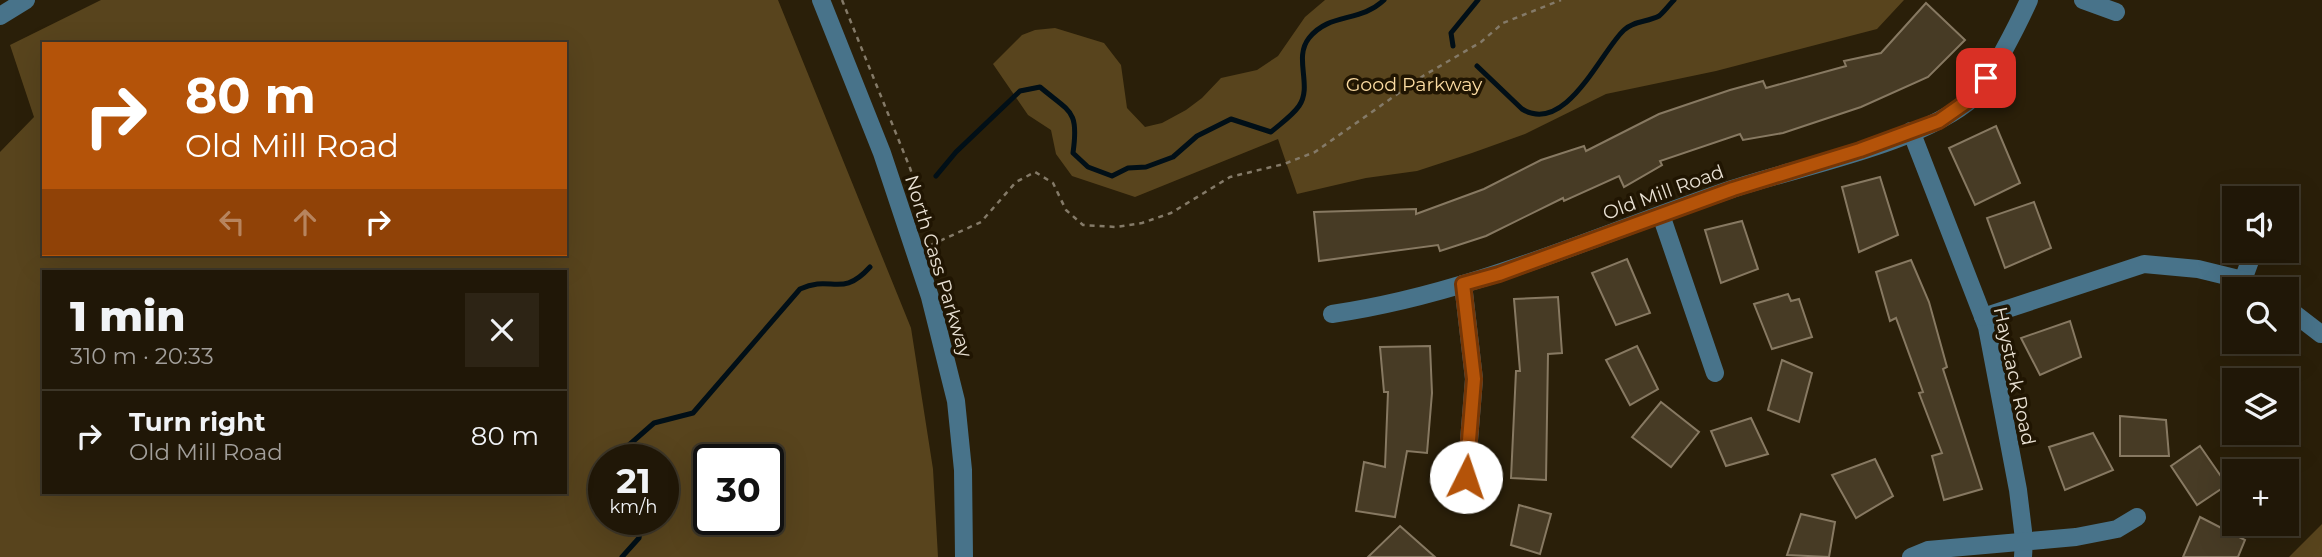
<!DOCTYPE html>
<meta charset="utf-8">
<style>
:root{--surface:#201707;--page:#2d2415;--text:#f1f3f6;--muted:#a29f9b;--line:#3d3628}
body{margin:0;font-family:Montserrat,sans-serif;background:var(--page);color:var(--text);height:100vh;display:flex;flex-direction:column;font-size:26px;white-space:nowrap}
*{box-sizing:border-box;margin:0}
p{font-size:23px;color:var(--muted)}
.icon{flex:none;width:38px;height:38px;fill:none;stroke:currentColor;stroke-width:2;stroke-linecap:round;stroke-linejoin:round}
.map{position:relative;flex:1;overflow:hidden}
.sheet{position:absolute;left:42px;top:270px;width:525px;height:224px;display:flex;flex-direction:column;background:var(--surface);border-radius:0px;box-shadow:0 7px 28px #0002,0 0 0 2px var(--line)}
.sheet>*{flex:none}
.top-card{position:absolute;left:42px;top:42px;width:525px;height:214px;border-radius:0px;box-shadow:0 7px 28px #0002,0 0 0 2px var(--line);background:#b45309;color:#fff;overflow:hidden}
.buttons{position:absolute;left:2222px;top:186px;display:grid;gap:14px}
.buttons a{display:grid;place-items:center;width:77px;height:77px;border-radius:0px;background:var(--surface);box-shadow:0 7px 28px #0002,0 0 0 2px var(--line);font-size:35px}
.speed{position:absolute;left:588px;top:444px;display:flex;gap:14px;font-size:35px;font-weight:700;text-align:center}
.speed>*{display:grid;place-content:center;width:91px;height:91px;border-radius:50%;background:var(--surface);box-shadow:0 7px 28px #0002,0 0 0 2px var(--line);line-height:1}
.speed small{font-size:18px;font-weight:400}
.speed .limit{border:4px solid #111;border-radius:10px;background:#fff;color:#111}
.pin{position:absolute;display:grid;place-items:center;width:60px;height:60px;color:#fff;margin:-30px;border-radius:14px;box-shadow:0 4px 10px #0006}
.me{position:absolute;width:77px;margin:-38px;rotate:4deg;stroke-linejoin:round;filter:drop-shadow(0 0 5px #0008)}
.turn{display:flex;align-items:center;gap:24px;height:147px;padding:0 28px;font-size:32px}
.turn .icon{width:91px;height:91px;stroke-width:2.5}
.turn b{display:block;font-size:49px;line-height:60px}
.lanes{display:flex;align-items:center;height:66px;padding:0 28px;background:#0003;justify-content:center;gap:35px;direction:ltr}
.lanes .off{opacity:.35}
.round{display:grid;place-items:center;flex:none;width:74px;height:74px;border-radius:0px;background:var(--page)}
.headline{display:flex;align-items:center;justify-content:space-between;height:119px;padding:0 28px}
h1{font-size:42px;font-weight:800;line-height:52px}
ul{padding:0;list-style:none}
li{display:flex;align-items:center;gap:21px;height:91px;padding:0 28px;border-top:2px solid var(--line)}
li div{flex:1}
li b{display:block;font-size:26px}
li em{font-style:normal}
.map>svg:first-child{display:block}
.green{fill:#58441d;fill-rule:evenodd}
.lines{fill:none;stroke-linecap:round;stroke-linejoin:round}
.stream{stroke:#010f17;stroke-width:5}
.building{fill:#473b25;stroke:#877962;stroke-width:2}
.path{stroke:#847a68;stroke-width:2.5;stroke-dasharray:5 5;stroke-linecap:butt}
.minor{stroke:#48738a;stroke-width:18}
.route-casing{stroke:#753606;stroke-width:18}
.route{stroke:#b45309;stroke-width:12}
.labels{text-anchor:middle;stroke-width:7;stroke-linejoin:round;paint-order:stroke}
.park-label{font-size:19px;fill:#fbdba1;stroke:#201502}
.street-label{font-size:19px;fill:#e9e1d4;stroke:#201502}
</style>
<div class="map">
<svg width="2322" height="557" viewBox="0 0 2322 557">
<rect width="100%" height="100%" fill="#2a1f09"/>
<g class="green">
<path d="M 101,0 L 778,0 L 911,328 L 933,469 L 938,557 L 0,557 L 0,152 L 34,117 L 10,45 ZM 44,44 L 565,44 L 565,254 L 44,254 ZM 565,271 L 565,492 L 44,492 L 44,271 ZM 604,460 L 663,460 L 663,520 L 604,520 ZM 768,460 L 768,520 L 709,520 L 709,460 Z"/>
<polygon points="1325,0 1904,0 1877,29 1716,71 1606,94 1525,134 1472,153 1417,171 1366,178 1297,194 1278,139 1135,197 1072,176 1056,154 1051,130 1028,115 993,64 1022,35 1035,30 1055,28 1104,43 1121,65 1127,108 1145,127 1162,123 1186,110 1202,98 1221,78 1257,70 1278,56 1305,17"/>
<polygon points="2322,524 2322,557 2289,557"/>
</g>
<g class="lines">
<g class="stream">
<polyline points="1453,46 1451,33 1478,0"/>
<path d="M 1477,66 L 1522,109 C 1566,136 1601,51 1624,30 C 1633,21 1648,22 1659,16 C 1664,12 1669,5 1674,0"/>
<path d="M 936,176 L 956,152 L 1020,91 L 1040,87 C 1071,113 1079,110 1073,153 L 1088,167 L 1112,176 L 1128,168 L 1146,167 L 1173,157 L 1197,136 L 1231,119 L 1271,132 C 1280,124 1292,116 1299,106 C 1313,86 1293,58 1309,38 C 1330,12 1360,23 1384,0"/>
<path d="M 623,460 L 621,452 L 654,423 L 693,413 L 800,289 C 832,274 841,299 870,267"/>
<polyline points="622,557 639,538 642,520"/>
</g>
</g>
<g class="building">
<polygon points="1926,3 1965,40 1928,77 1861,107 1783,133 1743,140 1740,134 1660,161 1662,165 1624,187 1619,176 1564,201 1563,198 1486,236 1440,251 1438,245 1319,261 1314,212 1416,209 1416,214 1484,189 1541,160 1584,146 1586,151 1659,114 1730,90 1763,81 1766,88 1846,66 1844,61 1881,53"/>
<polygon points="1996,126 2020,183 1975,205 1949,148"/>
<polygon points="1880,177 1898,235 1859,252 1842,187"/>
<polygon points="2034,202 2051,248 2005,268 1987,218"/>
<polygon points="1742,221 1758,269 1721,283 1705,230"/>
<polygon points="1627,259 1650,313 1616,325 1592,273"/>
<polygon points="1911,260 1929,302 1947,367 1943,369 1982,489 1944,500 1932,456 1942,453 1919,393 1923,392 1896,318 1890,321 1876,272"/>
<polygon points="1788,294 1791,301 1799,299 1812,337 1772,349 1754,304"/>
<polygon points="1558,297 1562,353 1548,354 1546,480 1511,478 1516,371 1520,371 1514,299"/>
<polygon points="2070,321 2081,357 2040,375 2021,338"/>
<polygon points="1430,346 1432,393 1427,453 1407,451 1395,517 1356,511 1364,462 1385,467 1388,392 1384,392 1380,347"/>
<polygon points="1637,346 1658,389 1630,405 1606,360"/>
<polygon points="1782,360 1812,373 1799,422 1768,410"/>
<polygon points="1661,402 1699,432 1671,467 1632,437"/>
<polygon points="2120,416 2166,420 2169,456 2120,456"/>
<polygon points="1751,418 1768,454 1726,466 1711,431"/>
<polygon points="2093,433 2113,470 2065,490 2049,447"/>
<polygon points="2200,446 2227,485 2197,505 2171,466"/>
<polygon points="1875,459 1893,496 1856,518 1832,475"/>
<polygon points="1519,505 1551,514 1540,554 1511,545"/>
<polygon points="1801,514 1835,522 1829,557 1787,555"/>
<polygon points="2200,517 2245,540 2238,557 2183,557"/>
<polygon points="1400,526 1435,557 1368,557"/>
</g>
<g class="lines">
<g class="path">
<polyline points="842,0 910,168 935,243"/>
<polyline points="931,245 981,222 1016,182 1035,172 1053,183 1066,210 1083,225 1116,227 1142,223 1171,213 1230,177 1284,164 1315,152 1423,76 1481,42 1503,23 1561,0"/>
</g>
<g class="minor">
<polyline points="821,0 882,153 930,297 956,401 963,470 964,557"/>
<polyline points="2083,0 2116,12"/>
<polyline points="0,16 26,0"/>
<polyline points="1911,131 1987,327 2018,490 2024,539 2023,557"/>
<polyline points="1661,215 1715,373"/>
<polyline points="2243,280 2254,250"/>
<polyline points="1463,284 1474,379 1464,502"/>
<polyline points="2287,308 2321,334"/>
<path d="M 1332,314 C 1471,294 1599,234 1732,189 C 1801,166 1921,144 1974,97 C 1988,84 2020,20 2029,0"/>
<polyline points="1983,317 2144,264 2198,269 2243,280 2262,289"/>
<polyline points="1911,557 1928,550 2076,537 2117,529 2137,517"/>
</g>
</g>
<g class="lines">
<defs>
<polyline id="route" points="1466,477 1474,379 1463,284 1499,274 1733,189 1860,150 1939,121 1976,95 1986,78"/>
</defs>
<use href="#route" class="route-casing"/>
<use href="#route" class="route"/>
</g>
<g class="labels">
<g class="park-label">
<text x="1414" y="91">Good Parkway</text>
</g>
<g class="street-label">
<text transform="translate(1663 192) rotate(-20)" y="7">Old Mill Road</text>
<text transform="translate(939 266) rotate(73)" y="7">North Cass Parkway</text>
<text transform="translate(2015 376) rotate(78)" y="7">Haystack Road</text>
</g>
</g>
</svg>
<div class="buttons">
<a><svg class="icon" aria-label="sound" viewBox="0 0 24 24"><path d="M4 9h4l5-4v14l-5-4H4zM17 9q2 3 0 6"/></svg></a>
<a><svg class="icon" aria-label="search" viewBox="0 0 24 24"><circle cx="10" cy="10" r="6"/><path d="M15 15l6 6"/></svg></a>
<a><svg class="icon" aria-label="layers" viewBox="0 0 24 24"><path d="M12 4l9 5-9 5-9-5zM3 14l9 5 9-5"/></svg></a>
<a>+</a>
</div>
<div class="speed"><div>21<small>km/h</small></div><div class="limit">30</div></div>
<div class="pin" style="left:1986px;top:78px;background:#d93025"><svg class="icon" aria-label="arrive" viewBox="0 0 24 24"><path d="M6 21V4h12l-3 4 3 4H6"/></svg></div>
<svg class="me" style="left:1466px;top:477px" viewBox="-20 -20 40 40"><circle r="19" fill="#fff"/><path d="M0-13L10 11 0 6-10 11z" fill="#b45309"/></svg>
<div class="top-card">
<div class="turn"><svg class="icon" aria-label="right" viewBox="0 0 24 24"><path d="M7 20v-9h11M14 6l5 5-5 5"/></svg><div><b>80 m</b>Old Mill Road</div></div>
<div class="lanes"><svg class="icon off" aria-label="left" viewBox="0 0 24 24"><path d="M17 20v-9H6M10 6l-5 5 5 5"/></svg><svg class="icon off" aria-label="ahead" viewBox="0 0 24 24"><path d="M12 20V5M6 11l6-6 6 6"/></svg><svg class="icon" aria-label="right" viewBox="0 0 24 24"><path d="M7 20v-9h11M14 6l5 5-5 5"/></svg></div>
</div>
<section class="sheet">
<div class="headline"><div><h1>1 min</h1><p>310 m · 20:33</p></div><a class="round"><svg class="icon" aria-label="close" viewBox="0 0 24 24"><path d="M6 6l12 12M18 6L6 18"/></svg></a></div>
<ul>
<li><svg class="icon" aria-label="right" viewBox="0 0 24 24"><path d="M7 20v-9h11M14 6l5 5-5 5"/></svg><div><b>Turn right</b><p>Old Mill Road</p></div><em>80 m</em></li>
</ul>
</section>
</div>
